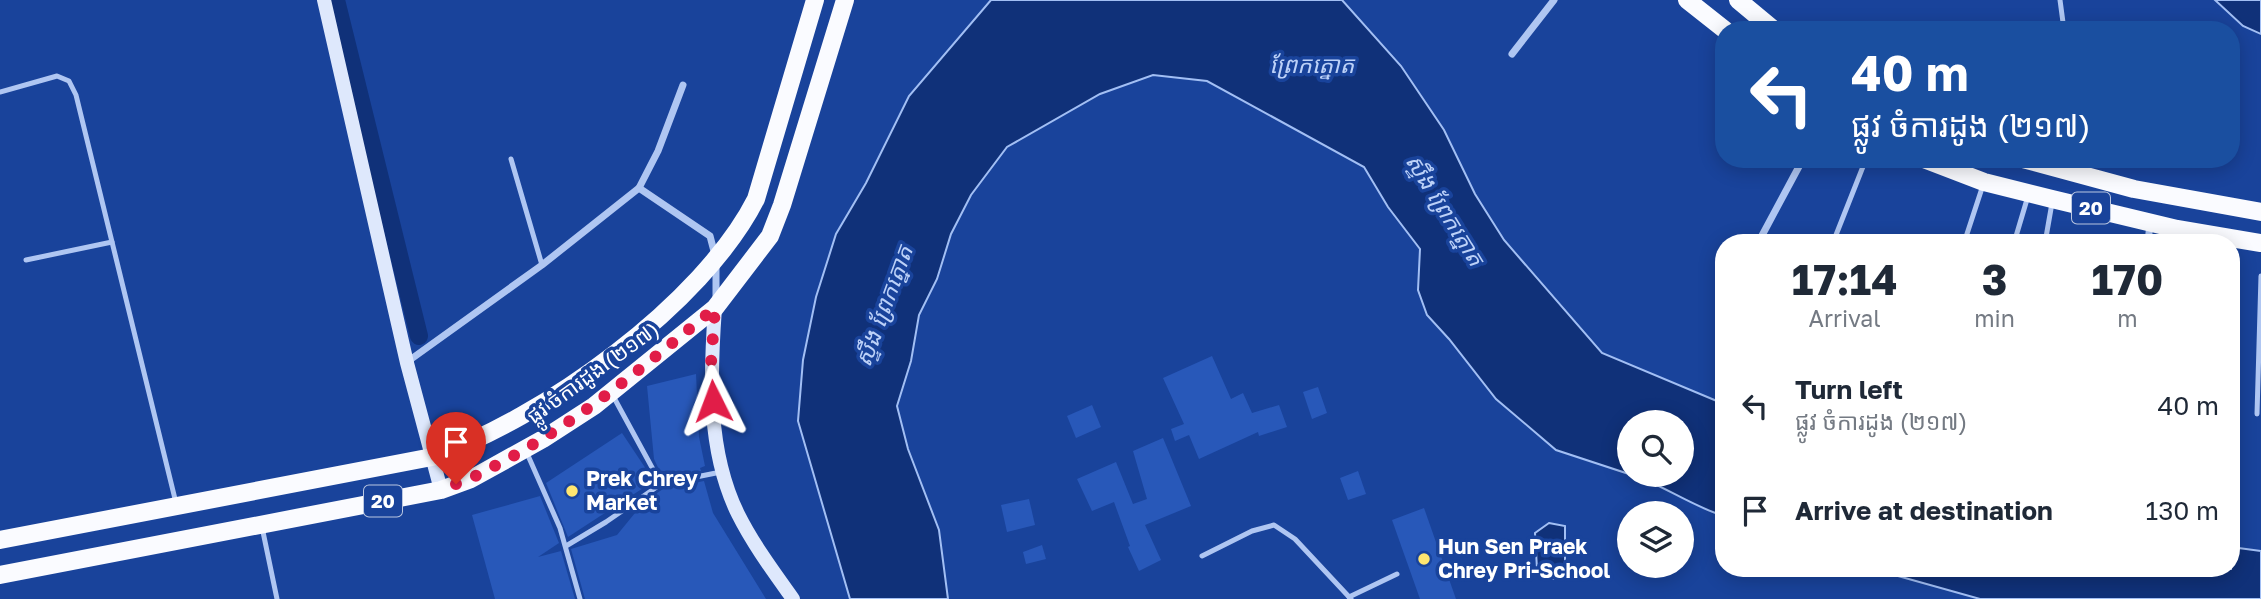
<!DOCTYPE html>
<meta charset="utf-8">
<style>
:root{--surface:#fff;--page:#f6f6f7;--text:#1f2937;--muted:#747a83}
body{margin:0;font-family:"Golos Text","Noto Sans Khmer",sans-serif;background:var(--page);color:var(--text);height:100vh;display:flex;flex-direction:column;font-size:26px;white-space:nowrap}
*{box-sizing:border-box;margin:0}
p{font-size:23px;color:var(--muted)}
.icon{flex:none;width:38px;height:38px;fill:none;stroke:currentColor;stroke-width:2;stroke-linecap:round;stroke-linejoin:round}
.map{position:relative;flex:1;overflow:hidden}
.details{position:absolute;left:1715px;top:234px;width:525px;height:343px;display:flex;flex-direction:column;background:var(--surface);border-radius:28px;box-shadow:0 4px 18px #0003}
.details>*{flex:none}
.hud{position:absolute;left:1715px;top:21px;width:525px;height:147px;border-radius:28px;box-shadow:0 4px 18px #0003;background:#1a4fa0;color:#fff;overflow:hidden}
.buttons{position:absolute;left:1617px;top:410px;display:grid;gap:14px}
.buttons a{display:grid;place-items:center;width:77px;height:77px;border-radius:50%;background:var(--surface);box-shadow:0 4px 18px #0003;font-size:35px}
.pin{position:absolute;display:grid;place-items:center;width:60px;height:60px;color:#fff;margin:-72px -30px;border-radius:50% 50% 50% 0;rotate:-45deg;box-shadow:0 0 7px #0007}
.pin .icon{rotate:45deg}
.me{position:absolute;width:77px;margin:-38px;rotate:357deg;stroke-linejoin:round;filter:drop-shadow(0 0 5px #0008)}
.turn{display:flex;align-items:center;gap:24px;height:147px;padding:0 21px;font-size:32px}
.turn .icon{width:91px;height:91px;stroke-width:2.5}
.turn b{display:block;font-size:49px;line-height:60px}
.eta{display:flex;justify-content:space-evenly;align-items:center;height:119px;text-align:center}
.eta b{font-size:42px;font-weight:700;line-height:49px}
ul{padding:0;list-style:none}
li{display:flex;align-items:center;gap:21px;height:105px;padding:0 21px}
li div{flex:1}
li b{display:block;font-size:26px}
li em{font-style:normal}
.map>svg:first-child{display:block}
.water{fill:#103179;stroke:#a2bff4;stroke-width:2}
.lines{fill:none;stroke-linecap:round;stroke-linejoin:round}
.canal{stroke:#103179;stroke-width:18}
.building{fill:#2858b9}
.lane{stroke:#afc6f2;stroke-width:5}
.street{stroke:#afc6f2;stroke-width:7}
.secondary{stroke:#dee8fc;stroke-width:14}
.primary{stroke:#fafbff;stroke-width:18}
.route{stroke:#e11d48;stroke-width:12;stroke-dasharray:0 21.6}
.poi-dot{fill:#ffe670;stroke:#19439b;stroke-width:2.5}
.labels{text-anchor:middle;stroke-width:7;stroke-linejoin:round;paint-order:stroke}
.shield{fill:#19439b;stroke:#bac7e1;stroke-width:2}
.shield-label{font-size:19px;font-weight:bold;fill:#fff}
.street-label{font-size:21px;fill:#fff;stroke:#19439b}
.poi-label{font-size:21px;font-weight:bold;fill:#fff;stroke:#19439b;text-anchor:start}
.water-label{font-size:23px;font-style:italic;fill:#bcd1f8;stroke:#19439b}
</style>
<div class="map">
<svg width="2261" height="599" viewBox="0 0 2261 599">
<rect width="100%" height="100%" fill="#19439b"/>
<g class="water">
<path d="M 991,0 L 1342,0 L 1401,66 L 1444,130 L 1475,194 L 1504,240 L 1602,353 L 1724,404 L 1724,516 C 1691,506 1663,485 1631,474 L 1682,474 L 1682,422 L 1629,422 L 1629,474 L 1556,450 L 1496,399 L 1449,339 L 1427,315 L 1418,290 L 1420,249 L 1388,207 L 1364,167 L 1207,81 L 1153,75 L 1100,94 L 1007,147 L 971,195 L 951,234 L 937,279 L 919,315 L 911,361 L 897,406 L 908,449 L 939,530 L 948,599 L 850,599 L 798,421 L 803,360 L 816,297 L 836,234 L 866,183 L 909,96 Z"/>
<polygon points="2215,0 2261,0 2261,34 2243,26"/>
<polygon points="1549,523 1565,526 1565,574 1555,579 1543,578 1537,569 1535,533"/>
<polygon points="2231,547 2261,551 2261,599 1980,599 1873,569 2231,569"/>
</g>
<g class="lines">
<polyline class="canal" points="336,0 419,336"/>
</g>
<g class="building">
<polygon points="1212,356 1231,399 1243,393 1252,413 1279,405 1287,427 1259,436 1258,432 1199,459 1189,435 1175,441 1171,429 1184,424 1163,378"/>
<polygon points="696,374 699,437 705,466 700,468 701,471 664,478 670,471 662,476 654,459 647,386"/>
<polygon points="1318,387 1327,413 1312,419 1303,392"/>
<polygon points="1092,405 1101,427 1076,438 1067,416"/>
<polygon points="622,433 654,481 568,537 546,483"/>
<polygon points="1163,438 1191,506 1145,525 1161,560 1139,571 1128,547 1130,546 1114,502 1092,511 1077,479 1116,462 1133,504 1147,499 1133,451"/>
<polygon points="1358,471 1366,494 1348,500 1340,478"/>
<polygon points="704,481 713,513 766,599 585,599 571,549 617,535 644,502 663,489"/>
<polygon points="540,496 559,543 538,557 561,551 575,599 495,599 472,515"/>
<polygon points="1029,499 1035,525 1007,532 1001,505"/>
<polygon points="1424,508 1456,599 1420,599 1392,520"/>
<polygon points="1042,545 1046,559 1026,564 1023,552"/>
</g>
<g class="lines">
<g class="lane">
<polyline points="2060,0 2064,30"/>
<polyline points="0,92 57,76 69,81 76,95 176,503"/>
<polyline points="511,159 542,265"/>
<polyline points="1834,240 1866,159"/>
<polyline points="1964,243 1983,185"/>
<polyline points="2014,243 2028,196"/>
<polyline points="2045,243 2052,203"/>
<polyline points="26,260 112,242"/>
<polyline points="612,394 661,484"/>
<polyline points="2257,414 2261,276"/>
<polyline points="526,451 560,528 580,599"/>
<polyline points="262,527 277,599"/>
<polyline points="566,546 606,522 661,484 721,472"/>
<polyline points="1202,556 1252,531 1274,525 1295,539 1351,599"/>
<polyline points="1349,597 1397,574"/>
</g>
<g class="street">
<polyline points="1512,54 1554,0"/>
<polyline points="639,188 710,236 716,259 716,299"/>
<polyline points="1758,243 1803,159"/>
<polyline points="2148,243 2150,223"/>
<polyline points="2176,243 2177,230"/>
<polyline points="1723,309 1724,308"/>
<polyline points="407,362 542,265 639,188 658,151 683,85"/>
</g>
<g class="secondary">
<polyline points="324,0 407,363 441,490"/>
<path d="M 715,308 C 710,376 707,451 738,514 C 753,544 773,571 793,599"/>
</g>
<g class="primary">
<polyline points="1687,0 1725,30"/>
<polyline points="1738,0 1774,30"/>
<polyline points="1924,159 1984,182 2052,199 2177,229 2261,243"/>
<polyline points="2023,159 2134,189 2261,212"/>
<path d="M 0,540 L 432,457 C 543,419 703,304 756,199 L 815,0"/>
<polyline points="0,575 441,490 471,479 543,439 594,406 715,308 770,236 782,205 845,0"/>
</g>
</g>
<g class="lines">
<path class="route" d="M 456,484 C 476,477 494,466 513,456 C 587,415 650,361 715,308 L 711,363 L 713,401"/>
</g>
<g class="poi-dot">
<circle cx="572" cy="491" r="7"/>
<circle cx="1424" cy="559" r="7"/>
</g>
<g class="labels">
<g class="shield">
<rect x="2072" y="192.5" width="38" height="31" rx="5"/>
<rect x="364" y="485.5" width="38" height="31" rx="5"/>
</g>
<g class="shield-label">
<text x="2091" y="215">20</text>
<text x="383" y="508">20</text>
</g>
<g class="street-label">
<text transform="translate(593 373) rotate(-36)" y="7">ផ្លូវ ចំការដូង (២១៧)</text>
</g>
<g class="poi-label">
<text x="586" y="486">Prek Chrey<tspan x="586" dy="24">Market</tspan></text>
<text x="1438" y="554">Hun Sen Praek<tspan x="1438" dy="24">Chrey Pri-School</tspan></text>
</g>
<g class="water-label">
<text x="1312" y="73">ព្រែកត្នោត</text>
<text transform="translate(1445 210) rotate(58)" y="8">ស្ទឹង ព្រែកត្នោត</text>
<text transform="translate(884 306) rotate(-70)" y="8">ស្ទឹង ព្រែកត្នោត</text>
</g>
</g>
</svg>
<div class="buttons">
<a><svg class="icon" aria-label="search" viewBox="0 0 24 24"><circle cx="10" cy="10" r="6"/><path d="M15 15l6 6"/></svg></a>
<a><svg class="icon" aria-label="layers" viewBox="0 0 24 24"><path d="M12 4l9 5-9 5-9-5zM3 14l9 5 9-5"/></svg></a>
</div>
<div class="pin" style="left:456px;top:484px;background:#d93025"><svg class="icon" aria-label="arrive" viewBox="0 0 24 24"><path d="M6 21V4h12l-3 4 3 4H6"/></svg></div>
<svg class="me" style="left:713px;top:401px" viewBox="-20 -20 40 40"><path d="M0-17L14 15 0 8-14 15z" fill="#e11d48" stroke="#fff" stroke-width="4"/></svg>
<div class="hud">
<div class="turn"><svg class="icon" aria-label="left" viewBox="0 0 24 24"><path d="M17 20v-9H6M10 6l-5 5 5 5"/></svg><div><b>40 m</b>ផ្លូវ ចំការដូង (២១៧)</div></div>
</div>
<section class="details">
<div class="eta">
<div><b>17:14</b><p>Arrival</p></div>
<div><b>3</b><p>min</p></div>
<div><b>170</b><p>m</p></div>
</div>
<ul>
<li><svg class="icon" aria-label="left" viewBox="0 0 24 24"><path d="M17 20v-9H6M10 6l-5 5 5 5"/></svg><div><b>Turn left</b><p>ផ្លូវ ចំការដូង (២១៧)</p></div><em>40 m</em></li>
<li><svg class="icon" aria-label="arrive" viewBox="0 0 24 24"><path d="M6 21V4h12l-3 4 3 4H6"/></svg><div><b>Arrive at destination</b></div><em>130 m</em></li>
</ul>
</section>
</div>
